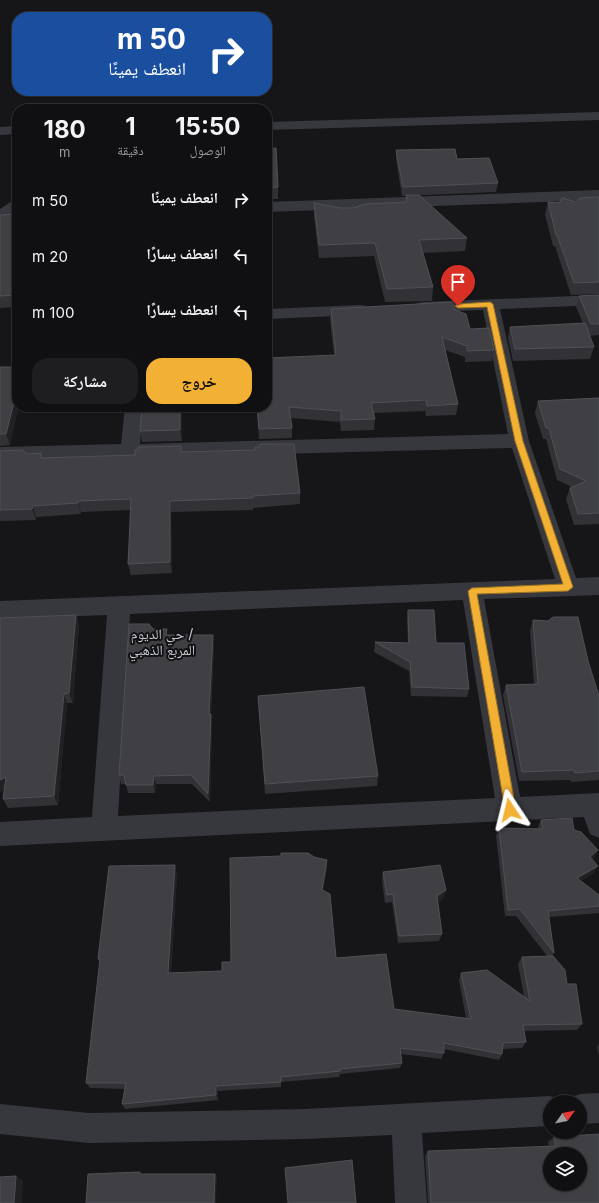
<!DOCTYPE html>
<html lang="ar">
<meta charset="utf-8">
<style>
:root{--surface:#101012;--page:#1e1e20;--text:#f1f3f6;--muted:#9c9d9f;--line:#303032;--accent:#f2b134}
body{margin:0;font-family:Inter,"Noto Naskh Arabic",sans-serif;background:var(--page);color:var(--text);direction:rtl;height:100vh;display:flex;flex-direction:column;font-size:15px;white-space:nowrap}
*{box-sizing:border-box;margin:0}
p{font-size:13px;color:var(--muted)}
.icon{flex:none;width:22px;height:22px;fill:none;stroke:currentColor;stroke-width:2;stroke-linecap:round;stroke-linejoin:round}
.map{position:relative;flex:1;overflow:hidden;direction:ltr}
.panel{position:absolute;left:12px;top:104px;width:260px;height:308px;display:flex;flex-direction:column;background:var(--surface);border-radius:16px;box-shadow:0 1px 3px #0004,0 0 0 1px var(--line);direction:rtl}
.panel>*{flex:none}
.guide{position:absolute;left:12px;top:12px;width:260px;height:84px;border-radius:16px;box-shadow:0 1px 3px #0004,0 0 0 1px var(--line);direction:rtl;background:#1a4fa0;color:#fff;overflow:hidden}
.needle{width:26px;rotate:57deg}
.buttons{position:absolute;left:543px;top:1095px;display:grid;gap:8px}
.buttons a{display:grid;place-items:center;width:44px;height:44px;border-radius:50%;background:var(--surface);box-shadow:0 1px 3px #0004,0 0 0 1px var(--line);font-size:20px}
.pin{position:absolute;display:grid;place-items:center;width:34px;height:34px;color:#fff;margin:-41px -17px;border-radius:50% 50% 50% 0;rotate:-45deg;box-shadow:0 0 4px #0007}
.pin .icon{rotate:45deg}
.me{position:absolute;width:44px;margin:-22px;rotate:350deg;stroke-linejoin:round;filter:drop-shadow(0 0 3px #0008)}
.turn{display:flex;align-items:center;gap:14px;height:84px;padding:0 20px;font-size:18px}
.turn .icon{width:52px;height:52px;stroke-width:2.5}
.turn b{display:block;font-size:28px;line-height:34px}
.eta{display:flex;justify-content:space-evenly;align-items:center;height:68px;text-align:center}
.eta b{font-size:24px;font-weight:700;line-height:28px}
.primary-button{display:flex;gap:8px;margin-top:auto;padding:8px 20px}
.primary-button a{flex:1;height:46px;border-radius:16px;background:var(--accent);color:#111;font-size:16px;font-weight:700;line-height:46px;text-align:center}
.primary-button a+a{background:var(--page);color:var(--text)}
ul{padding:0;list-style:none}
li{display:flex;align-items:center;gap:12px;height:56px;padding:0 20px}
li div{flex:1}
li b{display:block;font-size:15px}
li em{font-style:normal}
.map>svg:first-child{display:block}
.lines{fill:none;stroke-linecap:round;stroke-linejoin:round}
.minor{fill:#37383d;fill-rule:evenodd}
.wall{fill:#323236}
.shaded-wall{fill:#212124}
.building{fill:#3f3f44;stroke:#4f5156;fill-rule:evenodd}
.route{fill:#f2b134;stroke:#9d7322}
.labels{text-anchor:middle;stroke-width:4;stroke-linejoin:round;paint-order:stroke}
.neighbourhood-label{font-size:14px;fill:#c9ccd4;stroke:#111113}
</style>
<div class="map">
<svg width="599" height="1203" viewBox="0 0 599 1203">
<rect width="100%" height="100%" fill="#161618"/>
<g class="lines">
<g class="minor">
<polygon points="599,112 599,120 267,130 267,122"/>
<polygon points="17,126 17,134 0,135 0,127"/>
<polygon points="599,190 599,200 267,212 267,202"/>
<polygon points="17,199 17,211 6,219 0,221 0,209 12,201"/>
<path d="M 599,295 L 599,305 L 500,309 L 529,441 L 576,578 L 599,577 L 599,595 L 484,599 L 520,797 L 599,793 L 599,838 L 590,834 L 584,817 L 0,846 L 0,822 L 92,817 L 107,615 L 0,619 L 0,601 L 555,579 L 512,448 L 0,461 L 0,447 L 121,444 L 125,407 L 143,407 L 140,444 L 508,434 L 483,310 L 424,312 L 418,311 L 415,307 L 418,303 L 424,302 ZM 463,600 L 495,798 L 118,816 L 130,614 Z"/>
<polygon points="360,305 366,306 369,310 366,314 360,315 267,319 267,309"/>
<polygon points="599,1093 599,1123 580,1124 580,1102 568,1102 569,1098 580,1094"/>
<polygon points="550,1096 561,1102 550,1102 550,1126 422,1133 427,1203 395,1203 392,1135 305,1139 89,1143 0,1134 0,1104 89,1113 305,1109"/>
</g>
</g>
<g class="wall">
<polygon points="267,149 278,187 278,199 267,199"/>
<polygon points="396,150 457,159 498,183 496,192 402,196 396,159"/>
<polygon points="406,195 467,238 465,251 423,253 433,287 432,301 385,302 374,256 319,258 314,216 314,203 340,208 353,208 406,202"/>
<polygon points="599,197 599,294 571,295 555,246 553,246 545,214 548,202 576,202"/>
<polygon points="17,214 17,307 0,308 0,215"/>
<polygon points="599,295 599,335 589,336 594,347 590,359 513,361 508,338 510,327 583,323 576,307 579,296"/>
<polygon points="331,309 455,310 470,329 494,350 492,361 465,362 465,357 445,350 458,404 456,415 426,416 425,411 374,413 375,419 374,430 341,431 340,422 291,418 292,428 292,438 259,439 257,407 267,407 334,355 330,320"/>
<polygon points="0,367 10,445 0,446"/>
<polygon points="599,398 599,524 574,525 566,499 570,488 572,487 557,480 546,439 543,439 535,413 538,401"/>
<polygon points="142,407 182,407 182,441 142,442 140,431"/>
<polygon points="181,446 181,452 300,493 300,504 253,508 253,510 171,512 172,573 131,575 128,564 131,510 81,512 81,514 36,517 36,520 0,521 0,451 27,454 43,458 135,455"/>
<polygon points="408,610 436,643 469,689 467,697 411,696 409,671 374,652 375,642 408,643 407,619"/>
<polygon points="76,615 79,625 73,703 67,703 58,805 8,808 3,799 5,789 0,792 0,618"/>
<polygon points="533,620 588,661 599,696 599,780 571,782 570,780 519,781 503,695 506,685 534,684 530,631"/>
<polygon points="153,629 168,635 213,635 214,644 211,714 212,723 210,802 192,784 156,784 155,793 128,793 126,784 121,784 119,775"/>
<polygon points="258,696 378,776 377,786 265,794"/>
<polygon points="541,820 574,830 594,858 592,859 594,873 580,881 599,895 599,913 549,917 554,953 552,956 567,984 582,1024 577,1030 524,1031 526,1042 522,1048 503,1049 502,1054 499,1060 444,1049 444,1053 441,1059 401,1054 402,1063 400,1068 340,1074 339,1077 281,1082 281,1087 218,1091 218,1100 125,1109 122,1104 125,1089 90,1088 86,1083 100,962 98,959 177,874 171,973 222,971 231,962 314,857 327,860 327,868 323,891 336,958 394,1009 466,1018 459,980 461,973 524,996 518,964 522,957 548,957 516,916 505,916 496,836 499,828 538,829 538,827"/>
<polygon points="383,872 444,898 438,902 442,934 439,941 398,943 392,902 385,903 382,880"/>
<polygon points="599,1044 599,1055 597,1047"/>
<polygon points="554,1137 599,1203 428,1203 425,1156 428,1151 549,1147 548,1142"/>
</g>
<g class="shaded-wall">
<polygon points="17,391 17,407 19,407 10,445 6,434"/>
<polygon points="180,407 182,407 182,441 180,430"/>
<polygon points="78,501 81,512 81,514 78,503"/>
<polygon points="170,501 171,512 172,573 170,562"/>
<polygon points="33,506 36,517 36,520 32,509"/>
<polygon points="76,615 79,625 73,703 69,693"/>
<polygon points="213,635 214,644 210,723 209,714"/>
<polygon points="64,694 67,703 58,805 54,796"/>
<polygon points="211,714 212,723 210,802 208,794"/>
<polygon points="154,776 156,784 155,793 153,785"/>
<polygon points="6,777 11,786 0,792 0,780"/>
<polygon points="598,850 594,858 586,864 590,857"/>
<polygon points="327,860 327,868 322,898 322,890"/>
<polygon points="175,865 177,874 170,980 168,973"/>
<polygon points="598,866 594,873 573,885 577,878"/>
<polygon points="446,890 444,898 435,904 437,896"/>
<polygon points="216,1086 218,1091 218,1100 216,1095"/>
<polygon points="215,1174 217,1178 216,1203 214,1203"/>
<polygon points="16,1176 23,1181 22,1203 14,1203"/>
</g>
<g class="building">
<polygon points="276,148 278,187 267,188 267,149"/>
<polygon points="455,149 457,159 489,158 498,183 403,187 396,150"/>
<polygon points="406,195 419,195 467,238 419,240 433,287 387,289 375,243 319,245 314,203 340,208 353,208 365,204 407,202"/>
<polygon points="599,197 599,282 574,283 557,235 556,235 548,202 559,203 562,198 576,202 580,198"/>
<polygon points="17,214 17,295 0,296 0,215"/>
<polygon points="599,295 599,324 591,324 579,296"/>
<polygon points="452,302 455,310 466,314 470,329 489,328 494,350 467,351 467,346 442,337 458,404 427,406 426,400 371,403 375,419 341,420 341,411 289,407 292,428 259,429 257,407 267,407 267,358 336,355 331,309"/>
<polygon points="585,323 594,347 515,349 510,327"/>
<polygon points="0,367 17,367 17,391 6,434 0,434"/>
<polygon points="599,398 599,513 578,514 570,488 586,481 560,469 549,428 546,428 538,401"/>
<polygon points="142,407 180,407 180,430 140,431"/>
<polygon points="260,444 294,444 300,493 253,496 253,498 170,501 170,562 128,564 131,499 78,501 78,503 33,506 32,509 0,510 0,451 22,450 27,454 41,453 41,458 135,455 135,450 138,450 138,447 181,446 181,452 255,450 255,447 260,447"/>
<polygon points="408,610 434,610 436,643 464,643 469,689 412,687 410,662 375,642 409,643"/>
<polygon points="76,615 69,693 64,694 54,796 3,799 6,777 0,780 0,618"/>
<polygon points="553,617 578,617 588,661 599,696 599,771 575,773 574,770 522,772 506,685 538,684 533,620 548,621"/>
<polygon points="129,624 149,624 153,629 167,629 166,635 213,635 209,714 211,714 208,794 191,775 154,776 153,785 126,785 124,775 119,775"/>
<polygon points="364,687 378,776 265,784 258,696"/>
<polygon points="572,818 574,830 581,832 598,850 590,857 598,866 577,878 599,895 599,906 548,911 554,953 520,909 508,910 499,828 543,829 541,820"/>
<polygon points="281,853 308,853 314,857 327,860 322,890 330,894 336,958 386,954 394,1009 471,1019 461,973 487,970 530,1001 522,957 553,956 565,970 567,984 576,984 582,1024 523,1025 526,1042 503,1043 502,1054 444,1043 444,1053 400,1048 402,1063 340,1069 340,1071 281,1077 281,1082 216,1086 216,1095 122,1104 126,1083 86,1083 100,959 98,959 109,866 175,865 168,973 222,971 222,962 231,962 230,858 281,856"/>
<polygon points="440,865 446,890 437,896 442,934 399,936 393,894 387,895 383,872"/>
<path d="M 599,1134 L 599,1203 L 431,1203 L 428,1151 L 556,1146 L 554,1137 ZM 550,1154 L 580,1154 L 580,1184 L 550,1184 Z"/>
<polygon points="352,1160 356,1203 288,1203 285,1168"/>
<polygon points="140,1172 140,1174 215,1174 214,1203 86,1203 88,1174"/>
<polygon points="16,1176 14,1203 0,1203 0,1177"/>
</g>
<polygon class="route" points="490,302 493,304 523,441 573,587 568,591 477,594 516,810 514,813 510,815 507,813 505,810 468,591 472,588 563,584 515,441 487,307 458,308 455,306 458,304"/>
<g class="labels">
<g class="neighbourhood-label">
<text x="162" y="639">حي الديوم /<tspan x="162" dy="16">المربع الذهبي</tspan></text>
</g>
</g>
</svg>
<div class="buttons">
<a><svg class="needle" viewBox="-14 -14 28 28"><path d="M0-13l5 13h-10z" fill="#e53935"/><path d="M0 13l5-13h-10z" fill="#9c9d9f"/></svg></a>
<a><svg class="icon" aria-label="layers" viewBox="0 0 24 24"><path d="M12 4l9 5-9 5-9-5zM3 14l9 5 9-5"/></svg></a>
</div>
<div class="pin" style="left:458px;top:306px;background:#d93025"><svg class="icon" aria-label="arrive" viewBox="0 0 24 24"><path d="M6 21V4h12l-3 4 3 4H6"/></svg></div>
<svg class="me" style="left:510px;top:810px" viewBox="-20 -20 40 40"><path d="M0-17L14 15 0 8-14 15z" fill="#f2b134" stroke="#fff" stroke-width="4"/></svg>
<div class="guide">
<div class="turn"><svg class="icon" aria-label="right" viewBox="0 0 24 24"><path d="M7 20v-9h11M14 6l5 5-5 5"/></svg><div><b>50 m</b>انعطف يمينًا</div></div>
</div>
<section class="panel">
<div class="eta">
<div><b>15:50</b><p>الوصول</p></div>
<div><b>1</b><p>دقيقة</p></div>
<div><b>180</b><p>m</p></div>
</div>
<ul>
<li><svg class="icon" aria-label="right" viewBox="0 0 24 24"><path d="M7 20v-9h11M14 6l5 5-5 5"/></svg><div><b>انعطف يمينًا</b></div><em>50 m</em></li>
<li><svg class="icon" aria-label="left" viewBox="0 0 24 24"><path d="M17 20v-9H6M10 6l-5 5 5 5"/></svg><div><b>انعطف يسارًا</b></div><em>20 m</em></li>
<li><svg class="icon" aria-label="left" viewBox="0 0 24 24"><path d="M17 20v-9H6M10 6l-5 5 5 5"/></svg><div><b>انعطف يسارًا</b></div><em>100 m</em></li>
</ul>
<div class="primary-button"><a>خروج</a><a>مشاركة</a></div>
</section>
</div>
